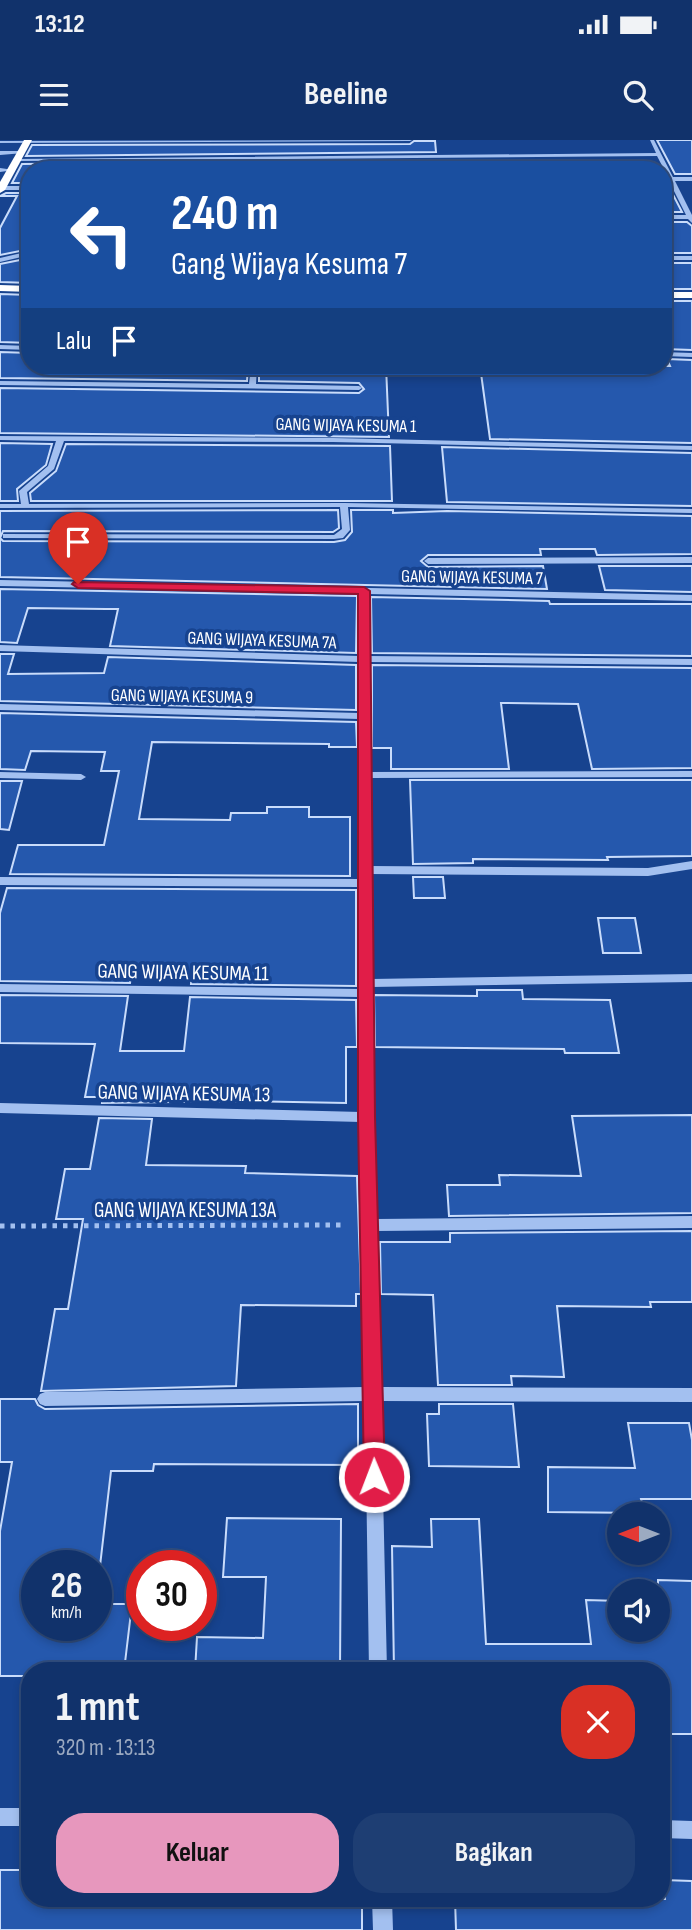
<!DOCTYPE html>
<html lang="id">
<meta charset="utf-8">
<style>
:root{--surface:#11326b;--page:#1e3e73;--text:#f1f3f6;--muted:#9caac1;--line:#304d7e;--accent:#e797bd}
body{margin:0;font-family:"Sofia Sans Condensed",sans-serif;background:var(--page);color:var(--text);height:100vh;display:flex;flex-direction:column;font-size:26px;white-space:nowrap}
*{box-sizing:border-box;margin:0}
p{font-size:23px;color:var(--muted)}
.icon{flex:none;width:38px;height:38px;fill:none;stroke:currentColor;stroke-width:2;stroke-linecap:round;stroke-linejoin:round}
.map{position:relative;flex:1;overflow:hidden}
.drawer{position:absolute;left:21px;top:1522px;width:649px;height:245px;display:flex;flex-direction:column;background:var(--surface);border-radius:28px;box-shadow:0 4px 10px #0003,0 0 0 2px var(--line)}
.drawer>*{flex:none}
.banner{position:absolute;left:21px;top:21px;width:651px;height:214px;border-radius:28px;box-shadow:0 4px 10px #0003,0 0 0 2px var(--line);background:#1a4fa0;color:#fff;overflow:hidden}
.needle{width:46px;rotate:270deg}
.fabs{position:absolute;left:607px;top:1362px;display:grid;gap:14px}
.fabs a{display:grid;place-items:center;width:63px;height:63px;border-radius:50%;background:var(--surface);box-shadow:0 4px 10px #0003,0 0 0 2px var(--line);font-size:35px}
.speed{position:absolute;left:21px;top:1410px;display:flex;gap:14px;font-size:35px;font-weight:700;text-align:center}
.speed>*{display:grid;place-content:center;width:91px;height:91px;border-radius:50%;background:var(--surface);box-shadow:0 4px 10px #0003,0 0 0 2px var(--line);line-height:1}
.speed small{font-size:18px;font-weight:400}
.speed .limit{border:10px solid #d22;background:#fff;color:#111}
.pin{position:absolute;display:grid;place-items:center;width:60px;height:60px;color:#fff;margin:-72px -30px;border-radius:50% 50% 50% 0;rotate:-45deg;box-shadow:0 0 7px #0007}
.pin .icon{rotate:45deg}
.me{position:absolute;width:77px;margin:-38px;rotate:359deg;stroke-linejoin:round;filter:drop-shadow(0 0 5px #0008)}
.turn{display:flex;align-items:center;gap:24px;height:147px;padding:0 35px;font-size:32px}
.turn .icon{width:91px;height:91px;stroke-width:2.5}
.turn b{display:block;font-size:49px;line-height:60px}
.then{display:flex;align-items:center;height:66px;padding:0 35px;background:#0003;gap:14px;font-size:26px}
.round{display:grid;place-items:center;flex:none;width:74px;height:74px;border-radius:28px;background:var(--page)}
.headline{display:flex;align-items:center;justify-content:space-between;height:119px;padding:0 35px}
h1{font-size:42px;font-weight:700;line-height:52px}
.primary-button{display:flex;gap:14px;margin-top:auto;padding:14px 35px}
.primary-button a{flex:1;height:80px;border-radius:28px;background:var(--accent);color:#111;font-size:28px;font-weight:700;line-height:80px;text-align:center}
.primary-button a+a{background:var(--page);color:var(--text)}
.status{display:flex;justify-content:space-between;align-items:center;height:49px;padding:0 35px;background:var(--surface);direction:ltr}
.status svg{height:19px;fill:currentColor}
header{display:flex;justify-content:space-between;align-items:center;height:91px;padding:0 35px;background:var(--surface);font-size:32px;font-weight:700}
.map>svg:first-child{display:block}
.building{fill:#2558ad;stroke:#c9dcfb;stroke-width:2}
.lines{fill:none;stroke-linecap:round;stroke-linejoin:round}
.path{stroke:#a3c0f0;stroke-width:5;stroke-dasharray:4.5 6;stroke-linecap:butt}
.minor{fill:#a3c0f0;fill-rule:evenodd}
.highway{fill:#fff;fill-rule:evenodd}
.route{fill:#e11d48;stroke:#92132f;stroke-width:2}
.labels{text-anchor:middle;stroke-width:7;stroke-linejoin:round;paint-order:stroke}
.far-street-label{font-size:18px;fill:#fff;stroke:#17438f}
.street-label{font-size:21px;fill:#fff;stroke:#17438f}
</style>
<div class="status"><b>13:12</b><svg viewBox="0 0 49 12"><path d="M0 12V9h3v3zM5 12V6h3v6zM10 12V3h3v9zM15 12V0h3v12zM26 1h20v11H26zM47 4h2v5h-2z"/></svg></div>
<header><svg class="icon" aria-label="menu" viewBox="0 0 24 24"><path d="M4 6h16M4 12h16M4 18h16"/></svg>Beeline<svg class="icon" aria-label="search" viewBox="0 0 24 24"><circle cx="10" cy="10" r="6"/><path d="M15 15l6 6"/></svg></header>
<div class="map">
<svg width="692" height="1790" viewBox="0 0 692 1790">
<rect width="100%" height="100%" fill="#17438f"/>
<g class="building">
<polygon points="657,0 692,0 692,34 675,34"/>
<polygon points="414,1 435,1 436,12 26,16 32,5 410,4"/>
<polygon points="437,20 438,30 30,30 30,43 12,43 22,24"/>
<polygon points="663,43 667,43 682,72 663,72"/>
<polygon points="6,53 30,53 30,109 0,115 0,88 17,56 0,56"/>
<polygon points="663,82 687,82 692,86 692,113 663,113"/>
<polygon points="30,118 30,143 0,142 0,124"/>
<rect x="663" y="123" width="29" height="26"/>
<polygon points="0,154 30,155 30,203 0,202"/>
<polygon points="663,161 692,161 692,210 664,209"/>
<polygon points="0,212 30,213 30,226 248,226 247,241 0,238"/>
<polygon points="667,219 692,220 692,303 490,299 480,226 670,226"/>
<polygon points="259,226 386,226 389,297 0,293 0,248 359,253 364,249 359,243 259,241"/>
<polygon points="0,303 52,304 46,325 17,349 18,361 0,361"/>
<polygon points="66,304 390,306 392,361 31,361 30,353 56,331"/>
<polygon points="442,307 692,313 692,366 447,362"/>
<polygon points="338,370 339,388 333,392 3,391 0,398 3,401 334,402 345,400 352,392 351,370 393,370 393,373 447,371 692,376 692,414 597,415 595,409 540,409 541,415 428,415 421,421 428,427 543,426 547,449 0,437 0,371"/>
<polygon points="599,426 692,426 692,452 605,450"/>
<polygon points="0,449 357,456 356,513 110,506 118,469 106,469 28,468 17,503 0,502"/>
<polygon points="371,457 549,461 550,464 692,464 692,516 372,513"/>
<polygon points="0,514 14,514 8,534 104,533 108,517 356,525 356,570 0,561"/>
<polygon points="372,525 692,528 692,628 592,629 578,564 501,563 509,629 391,629 391,608 372,608"/>
<polygon points="0,573 356,582 357,607 329,607 329,604 152,602 139,679 230,680 231,673 267,673 267,667 309,667 309,677 350,677 350,736 10,734 18,705 104,705 119,631 101,631 105,612 31,611 25,630 0,629"/>
<polygon points="410,640 692,640 692,716 607,717 608,720 473,719 473,723 413,724"/>
<polygon points="0,641 22,641 9,690 0,689"/>
<polygon points="413,737 443,737 445,758 414,758"/>
<polygon points="7,748 356,750 356,846 191,844 192,832 132,831 130,843 0,841 0,773"/>
<polygon points="598,778 635,778 641,813 603,813"/>
<polygon points="477,850 522,850 523,859 610,860 619,913 565,913 564,909 375,907 374,855 477,856"/>
<polygon points="0,855 128,856 120,911 184,911 190,857 356,860 357,907 346,907 346,963 247,961 102,963 103,957 85,957 95,904 0,903"/>
<polygon points="692,975 692,1073 449,1076 447,1045 500,1045 499,1035 581,1036 572,976"/>
<polygon points="99,978 152,979 146,1025 246,1026 245,1033 357,1036 361,1154 356,1154 356,1166 241,1165 236,1246 41,1251 55,1169 68,1169 83,1079 56,1079 65,1029 90,1029"/>
<polygon points="692,1091 692,1162 650,1162 651,1167 557,1166 564,1237 511,1236 512,1245 438,1245 433,1155 381,1154 380,1102 450,1102 450,1093"/>
<polygon points="0,1259 35,1259 38,1265 45,1269 358,1264 358,1325 154,1324 153,1331 111,1331 100,1426 37,1426 37,1486 96,1486 96,1464 132,1464 124,1531 30,1531 30,1536 0,1536 0,1391 12,1322 0,1322"/>
<polygon points="439,1264 513,1264 519,1327 429,1326 427,1274 439,1274"/>
<polygon points="628,1283 689,1283 692,1300 692,1359 641,1359 644,1373 548,1372 548,1327 635,1328"/>
<polygon points="227,1378 341,1379 340,1531 195,1531 197,1497 263,1498 266,1437 223,1437"/>
<polygon points="431,1379 479,1379 486,1504 591,1504 586,1460 620,1461 620,1489 658,1489 658,1440 692,1441 692,1594 662,1594 662,1531 394,1531 392,1406 432,1407"/>
<polygon points="0,1730 30,1730 30,1759 362,1759 362,1790 0,1790"/>
<polygon points="663,1740 692,1741 692,1790 456,1790 455,1759 665,1759"/>
</g>
<g class="lines">
<polyline class="path" points="0,1086 344,1085"/>
<g class="minor">
<polygon points="412,0 410,1 0,3 0,1"/>
<polygon points="650,0 654,0 673,37 692,37 692,41 675,41 692,75 692,83 688,79 663,79 663,75 686,75 669,41 663,40 663,38 668,37 657,16 18,21 15,19 656,13"/>
<polygon points="0,11 21,11 24,13 0,15"/>
<polygon points="0,28 14,30 0,32"/>
<rect x="1" y="46" width="29" height="4"/>
<polygon points="30,111 30,115 0,122 0,118"/>
<rect x="663" y="116" width="29" height="4"/>
<polygon points="0,205 30,206 30,210 0,209"/>
<polygon points="663,212 692,213 692,217 663,216"/>
<polygon points="251,226 257,226 256,244 359,246 362,248 359,250 0,245 0,241 249,244"/>
<polygon points="0,296 333,298 692,306 692,310 333,302 64,301 54,329 27,352 29,364 344,363 692,369 692,373 348,367 350,390 343,398 334,399 6,398 3,398 3,394 334,395 342,389 340,367 0,368 0,364 21,364 19,351 48,326 56,301 0,300"/>
<polygon points="692,417 692,423 428,424 424,421 428,418"/>
<polygon points="0,440 692,455 692,461 368,454 369,516 692,519 692,525 369,522 369,632 692,631 692,637 369,638 369,726 648,728 692,721 692,729 648,736 369,734 366,740 370,743 371,839 692,834 692,842 371,847 376,1079 692,1076 692,1088 377,1091 380,1247 692,1248 692,1262 381,1261 387,1531 369,1531 365,1261 45,1266 40,1264 37,1259 40,1254 45,1252 365,1247 361,982 0,973 0,963 361,972 359,857 0,852 0,844 359,849 359,747 0,745 0,737 360,739 359,579 0,570 0,564 359,573 359,522 0,511 0,505 359,516 360,453 0,446"/>
<polygon points="0,632 81,634 86,637 81,640 0,638"/>
<rect x="0" y="1668" width="30" height="18"/>
<polygon points="662,1680 692,1681 692,1699 662,1698"/>
<polygon points="372,1759 392,1759 393,1790 373,1790"/>
</g>
<g class="highway">
<polygon points="24,0 32,0 5,50 0,53 0,42"/>
<polygon points="0,145 30,146 30,152 0,151"/>
<rect x="663" y="152" width="29" height="6"/>
</g>
</g>
<polygon class="route" points="74,442 364,447 370,451 375,977 385,1337 382,1344 374,1347 367,1344 364,1337 358,977 358,454 78,448 72,444"/>
<g class="labels">
<g class="far-street-label">
<text transform="translate(346 285) rotate(1)" y="6">GANG WIJAYA KESUMA 1</text>
<text transform="translate(472 437) rotate(1)" y="6">GANG WIJAYA KESUMA 7</text>
<text transform="translate(262 500) rotate(2)" y="6">GANG WIJAYA KESUMA 7A</text>
<text transform="translate(182 556) rotate(1)" y="6">GANG WIJAYA KESUMA 9</text>
</g>
<g class="street-label">
<text transform="translate(183 832) rotate(1)" y="7">GANG WIJAYA KESUMA 11</text>
<text transform="translate(184 953) rotate(1)" y="7">GANG WIJAYA KESUMA 13</text>
<text x="185" y="1077">GANG WIJAYA KESUMA 13A</text>
</g>
</g>
</svg>
<div class="fabs">
<a><svg class="needle" viewBox="-14 -14 28 28"><path d="M0-13l5 13h-10z" fill="#e53935"/><path d="M0 13l5-13h-10z" fill="#9caac1"/></svg></a>
<a><svg class="icon" aria-label="sound" viewBox="0 0 24 24"><path d="M4 9h4l5-4v14l-5-4H4zM17 9q2 3 0 6"/></svg></a>
</div>
<div class="speed"><div>26<small>km/h</small></div><div class="limit">30</div></div>
<div class="pin" style="left:78px;top:444px;background:#d93025"><svg class="icon" aria-label="arrive" viewBox="0 0 24 24"><path d="M6 21V4h12l-3 4 3 4H6"/></svg></div>
<svg class="me" style="left:374px;top:1337px" viewBox="-20 -20 40 40"><circle r="17" fill="#e11d48" stroke="#fff" stroke-width="3"/><path d="M0-11L8 9 0 5-8 9z" fill="#fff"/></svg>
<div class="banner">
<div class="turn"><svg class="icon" aria-label="left" viewBox="0 0 24 24"><path d="M17 20v-9H6M10 6l-5 5 5 5"/></svg><div><b>240 m</b>Gang Wijaya Kesuma 7</div></div>
<div class="then">Lalu<svg class="icon" aria-label="arrive" viewBox="0 0 24 24"><path d="M6 21V4h12l-3 4 3 4H6"/></svg></div>
</div>
<section class="drawer">
<div class="headline"><div><h1>1 mnt</h1><p>320 m · 13:13</p></div><a class="round" style="background:#d93025;color:#fff"><svg class="icon" aria-label="close" viewBox="0 0 24 24"><path d="M6 6l12 12M18 6L6 18"/></svg></a></div>
<div class="primary-button"><a>Keluar</a><a>Bagikan</a></div>
</section>
</div>
